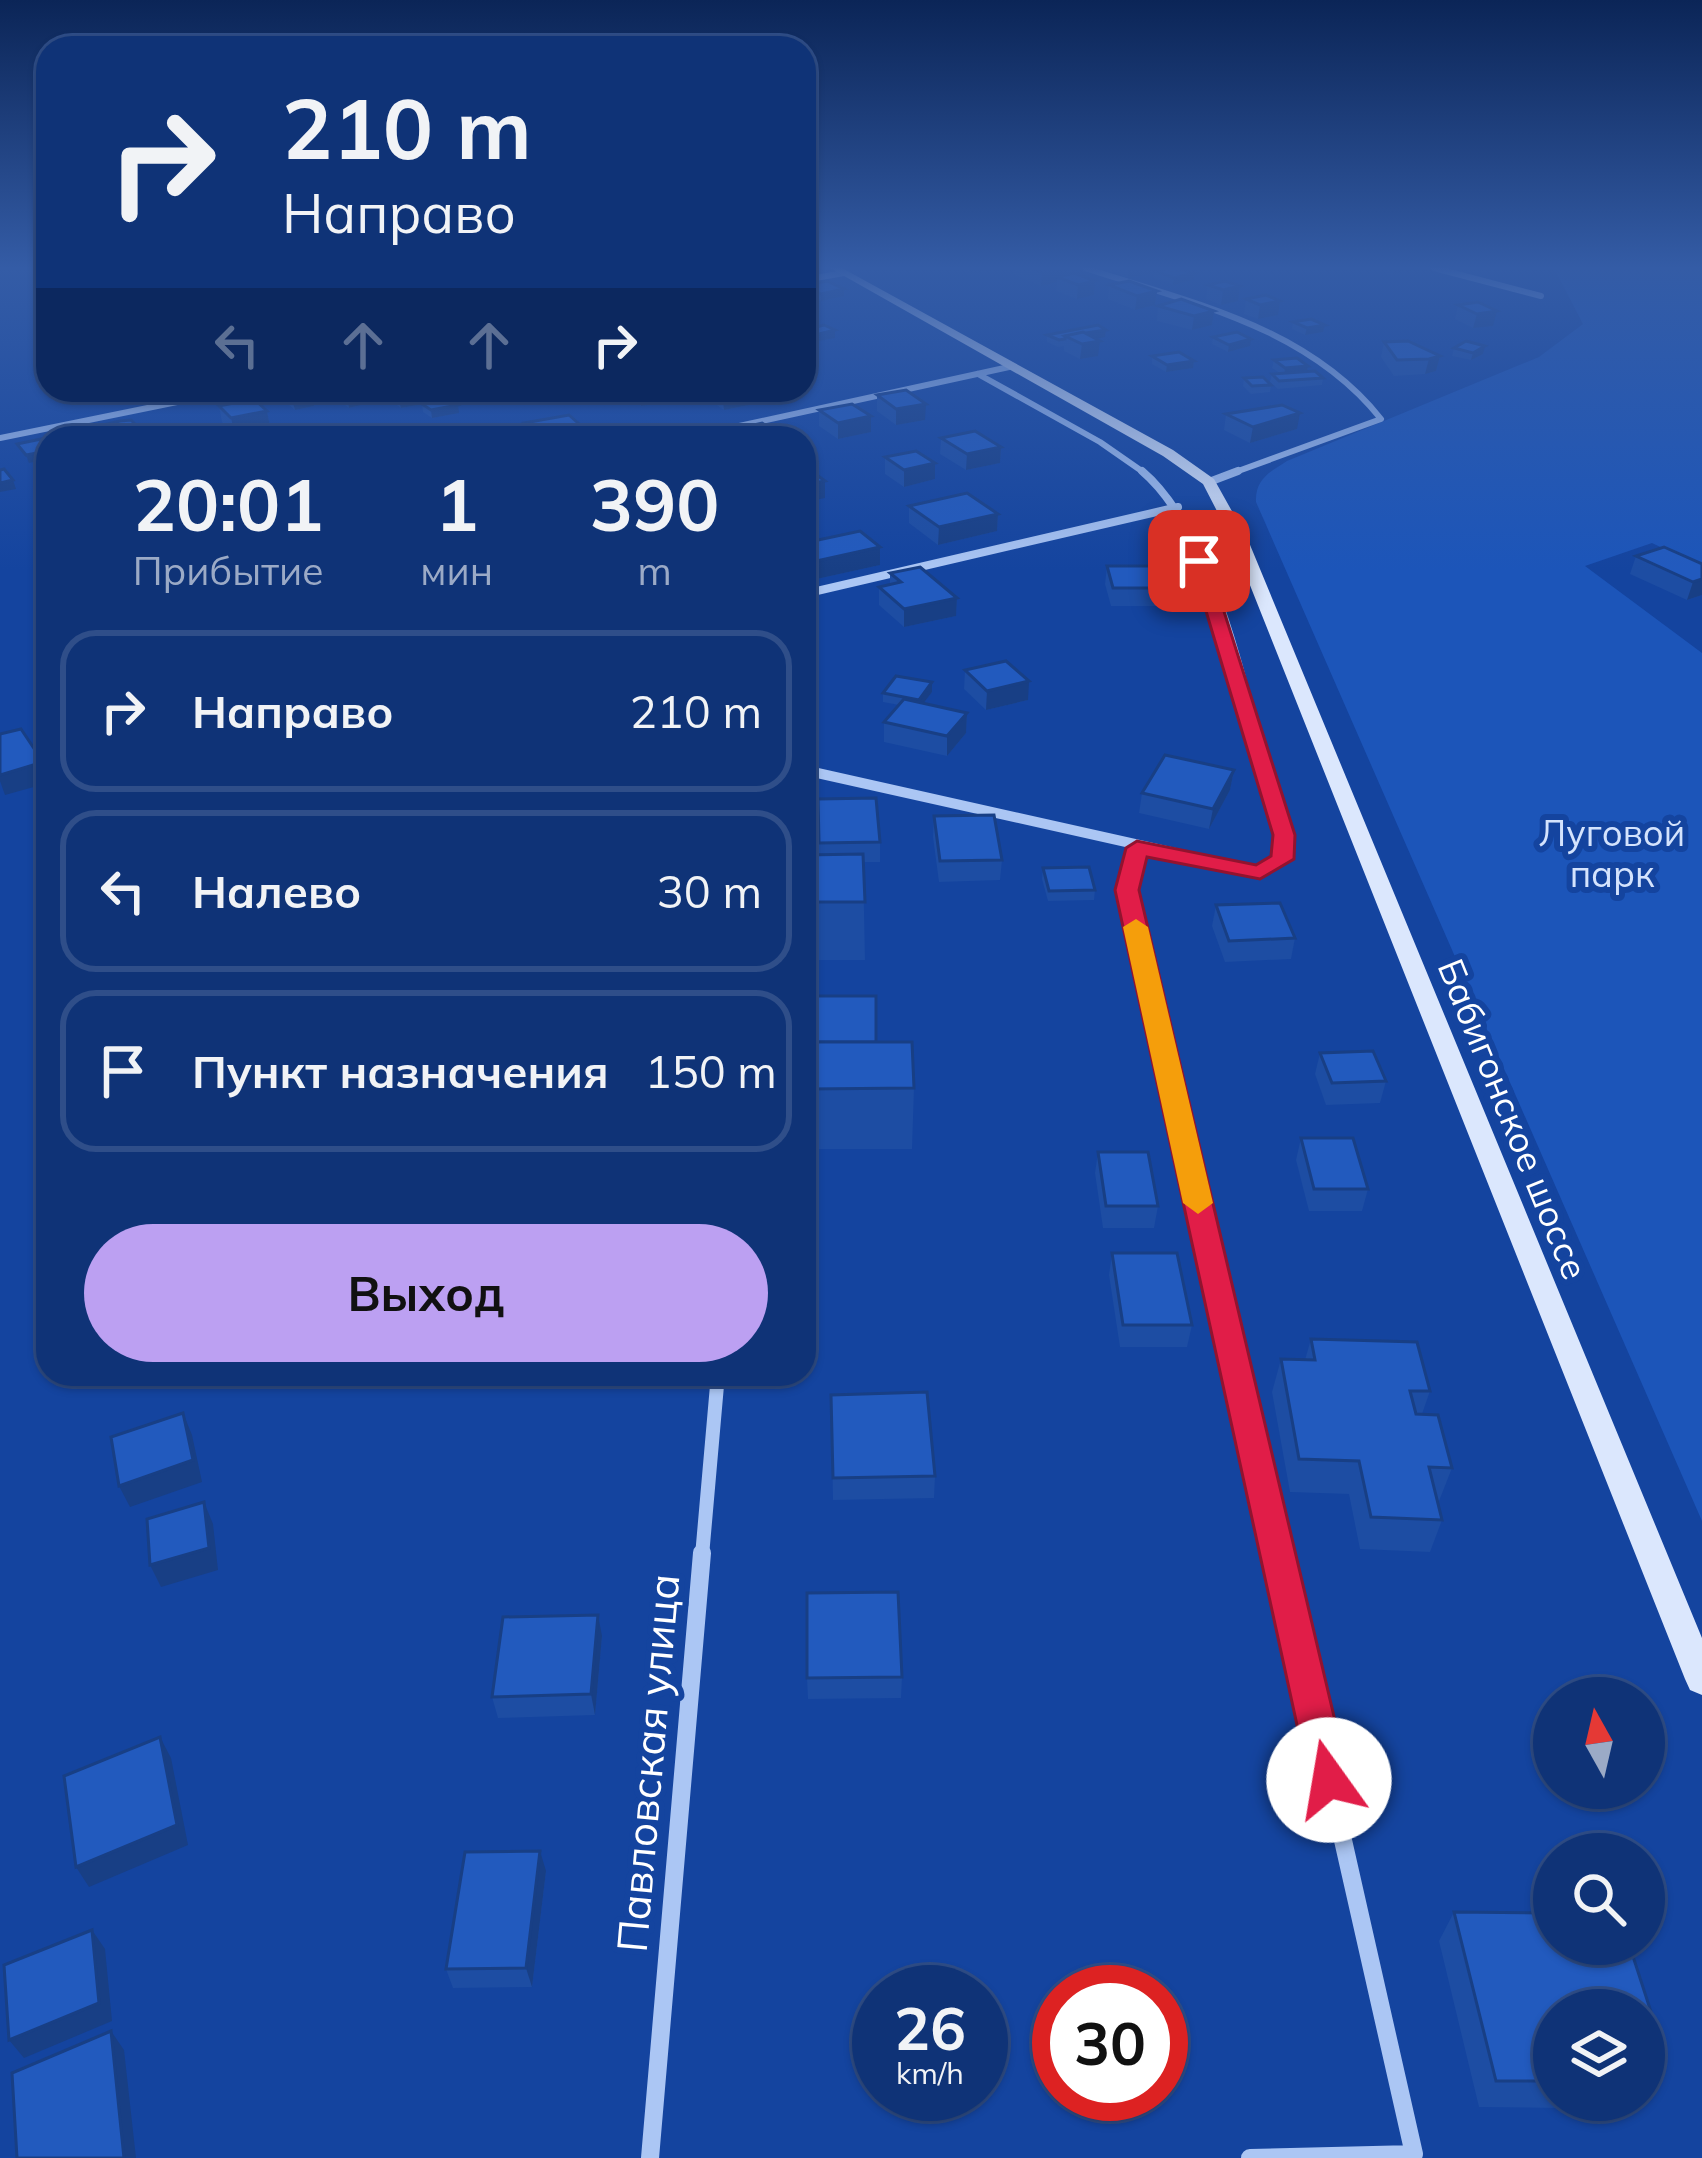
<!DOCTYPE html>
<html lang="ru">
<meta charset="utf-8">
<style>
:root{--surface:#0f3377;--page:#183b7c;--text:#f1f3f6;--muted:#9baac6;--line:#2f4e89;--accent:#bca0f2}
body{margin:0;font-family:Mulish,sans-serif;background:var(--page);color:var(--text);height:100vh;display:flex;flex-direction:column;font-size:45px;white-space:nowrap}
*{box-sizing:border-box;margin:0}
p{font-size:39px;color:var(--muted)}
.icon{flex:none;width:66px;height:66px;fill:none;stroke:currentColor;stroke-width:2;stroke-linecap:round;stroke-linejoin:round}
.map{position:relative;flex:1;overflow:hidden}
.panel{position:absolute;left:36px;top:426px;width:780px;height:960px;display:flex;flex-direction:column;background:var(--surface);border-radius:36px;box-shadow:0 3px 9px #0004,0 0 0 3px var(--line)}
.panel>*{flex:none}
.hud{position:absolute;left:36px;top:36px;width:780px;height:366px;border-radius:36px;box-shadow:0 3px 9px #0004,0 0 0 3px var(--line);background:#0f3377;color:var(--text);overflow:hidden}
.needle{width:78px;rotate:352deg}
.buttons{position:absolute;left:1533px;top:1677px;display:grid;gap:24px}
.buttons a{display:grid;place-items:center;width:132px;height:132px;border-radius:50%;background:var(--surface);box-shadow:0 3px 9px #0004,0 0 0 3px var(--line);font-size:60px}
.speed{position:absolute;left:852px;top:1965px;display:flex;gap:24px;font-size:60px;font-weight:700;text-align:center}
.speed>*{display:grid;place-content:center;width:156px;height:156px;border-radius:50%;background:var(--surface);box-shadow:0 3px 9px #0004,0 0 0 3px var(--line);line-height:1}
.speed small{font-size:30px;font-weight:400}
.speed .limit{border:18px solid #d22;background:#fff;color:#111}
.pin{position:absolute;display:grid;place-items:center;width:102px;height:102px;color:#fff;margin:-51px;border-radius:24px;box-shadow:0 6px 18px #0006}
.me{position:absolute;width:132px;margin:-66px;rotate:347deg;stroke-linejoin:round;filter:drop-shadow(0 0 9px #0008)}
.turn{display:flex;align-items:center;gap:42px;height:252px;padding:0 48px;font-size:54px}
.turn .icon{width:156px;height:156px;stroke-width:2.5}
.turn b{display:block;font-size:84px;line-height:102px}
.lanes{display:flex;align-items:center;height:114px;padding:0 48px;background:#0003;justify-content:center;gap:60px;direction:ltr}
.lanes .off{opacity:.35}
.eta{display:flex;justify-content:space-evenly;align-items:center;height:204px;text-align:center}
.eta b{font-size:72px;font-weight:700;line-height:84px}
.primary-button{display:flex;gap:24px;margin-top:auto;padding:24px 48px}
.primary-button a{flex:1;height:138px;border-radius:72px;background:var(--accent);color:#111;font-size:48px;font-weight:700;line-height:138px;text-align:center}
ul{padding:0;list-style:none}
li{display:flex;align-items:center;gap:36px;height:162px;margin:0 24px 18px;padding:0 24px;border:6px solid var(--line);border-radius:36px}
li div{flex:1}
li b{display:block;font-size:45px}
li em{font-style:normal}
.map>svg:first-child{display:block}
.green{fill:#1c55b9}
.lines{fill:none;stroke-linecap:round;stroke-linejoin:round}
.street-far4{stroke:#abc6f4;stroke-width:6}
.street-far3{stroke:#abc6f4;stroke-width:8}
.street-far2{stroke:#abc6f4;stroke-width:10}
.street-far1{stroke:#abc6f4;stroke-width:14}
.street{stroke:#abc6f4;stroke-width:18}
.secondary{fill:#dbe7fd;fill-rule:evenodd}
.wall{fill:#1d4da3}
.shaded-wall{fill:#183f85}
.building{fill:#225abe;stroke:#183f85;stroke-width:3}
.route{fill:#e11d48;stroke:#92132f;stroke-width:3}
.slow{fill:#f59e0b}
.labels{text-anchor:middle;stroke-width:12;stroke-linejoin:round;paint-order:stroke}
.park-label{font-size:36px;fill:#d4e3fd;stroke:#14449f}
.street-label{font-size:36px;fill:#fff;stroke:#14449f}
.near-street-label{font-size:42px;fill:#fff;stroke:#14449f}
</style>
<div class="map">
<svg width="1702" height="2158" viewBox="0 0 1702 2158">
<rect width="100%" height="100%" fill="#14449f"/>
<path class="green" d="M 1554,268 L 1702,268 L 1702,567 L 1652,543 L 1585,566 L 1702,653 L 1702,1521 L 1256,502 C 1255,479 1270,472 1287,461 L 1539,357 L 1583,324 Z"/>
<g class="lines">
<g class="street-far4">
<path d="M 1085,268 C 1192,303 1308,327 1381,419 L 1230,474"/>
<polyline points="1434,268 1541,296"/>
<polyline points="804,280 844,273"/>
<polyline points="978,374 1100,442 1146,474"/>
<polyline points="0,438 236,390"/>
<polyline points="684,438 1009,367"/>
</g>
<g class="street-far3">
<path d="M 1142,471 C 1207,526 1238,662 1259,743"/>
<polyline points="1209,482 1238,471"/>
<polyline points="804,594 1178,507"/>
</g>
<g class="street-far2">
<polyline points="804,770 1260,872 1282,859 1259,740"/>
<polyline points="1137,848 1127,890 1174,1095"/>
</g>
<g class="street-far1">
<polyline points="1173,1092 1278,1556"/>
<polyline points="702,1556 718,1374"/>
</g>
<g class="street">
<polyline points="650,2158 702,1553"/>
<polyline points="1250,2158 1414,2154 1278,1553"/>
</g>
<polygon class="secondary" points="830,268 842,268 1173,450 1214,479 1248,540 1702,1638 1702,1695 1690,1690 1685,1679 1232,540 1203,484 1163,456"/>
</g>
<g class="wall">
<polygon points="955,268 990,268 990,270 970,274"/>
<polygon points="1014,268 1067,268 1066,275 1094,295 1077,299 1056,291 1057,282 1041,286 1013,274"/>
<polygon points="1101,268 1151,268 1150,274 1128,278"/>
<polygon points="1372,268 1408,268 1407,270 1393,275"/>
<polygon points="1155,271 1193,280 1173,285 1154,278"/>
<polygon points="1109,285 1157,291 1155,305 1135,310 1108,299"/>
<polygon points="1208,285 1240,286 1238,301 1221,305 1206,299"/>
<polygon points="804,286 844,289 844,296 821,301 807,295 808,300 804,301"/>
<polygon points="1246,299 1280,301 1278,315 1258,319 1244,314"/>
<polygon points="1478,302 1493,326 1473,328 1455,319 1458,305"/>
<polygon points="1158,306 1214,311 1212,325 1192,330 1157,321"/>
<polygon points="1293,322 1323,332 1305,335 1292,329"/>
<polygon points="808,329 835,338 819,341 809,336"/>
<polygon points="1106,330 1105,337 1096,339 1098,356 1080,359 1064,351 1064,346 1058,347 1047,342 1047,335"/>
<polygon points="1213,337 1250,346 1228,352 1212,344"/>
<polygon points="1384,342 1440,356 1436,371 1425,374 1394,376 1381,357"/>
<polygon points="1454,348 1483,354 1471,360 1452,356"/>
<polygon points="1152,356 1194,361 1193,368 1166,372 1152,364"/>
<polygon points="1274,360 1308,366 1307,372 1323,378 1322,385 1278,389 1270,382 1272,374 1280,373 1272,368"/>
<polygon points="1244,378 1271,385 1270,392 1251,394 1243,386"/>
<polygon points="379,390 433,390 438,400 459,413 432,418 423,412 422,404 401,408 380,393"/>
<polygon points="624,390 674,390 674,400 641,406"/>
<polygon points="280,391 335,398 313,402 314,406 295,410 282,399"/>
<polygon points="339,393 365,404 349,408 340,401"/>
<polygon points="714,395 749,397 749,405 724,410 714,403"/>
<polygon points="877,395 925,420 896,425 877,411"/>
<polygon points="219,406 267,411 270,427 235,434 222,422"/>
<polygon points="819,410 871,432 838,439 819,426"/>
<polygon points="1226,414 1297,429 1250,443 1224,430"/>
<polygon points="524,423 587,431 588,438 526,438"/>
<polygon points="941,438 1001,447 1000,463 966,470 940,454"/>
<polygon points="885,457 935,479 904,487 885,474"/>
<polygon points="909,506 998,514 997,531 938,545 909,523"/>
<polygon points="804,543 880,547 880,565 812,580 804,573"/>
<polygon points="1636,556 1702,564 1702,595 1687,600 1630,574"/>
<polygon points="1107,566 1167,588 1165,606 1111,606 1105,584"/>
<polygon points="890,573 957,598 956,616 904,627 879,605 879,587 890,585"/>
<polygon points="965,670 1028,700 986,710 964,689"/>
<polygon points="932,682 932,692 923,703 967,713 966,733 947,756 884,742 884,722 899,705 883,702 883,693"/>
<polygon points="1234,770 1230,790 1209,829 1139,813 1142,793"/>
<polygon points="818,799 880,842 880,862 863,862 865,960 804,960 804,855 819,855"/>
<polygon points="934,816 1002,860 1000,880 939,882 933,837"/>
<polygon points="1043,868 1095,890 1094,900 1048,901 1042,879"/>
<polygon points="1216,905 1295,938 1291,959 1225,962 1212,926"/>
<polygon points="876,1042 914,1088 912,1149 810,1149 809,1089"/>
<polygon points="1320,1053 1386,1081 1380,1103 1326,1105 1315,1074"/>
<polygon points="1301,1138 1368,1189 1362,1211 1309,1211 1296,1160"/>
<polygon points="1098,1152 1158,1206 1154,1228 1103,1228 1095,1173"/>
<polygon points="1112,1253 1192,1325 1187,1347 1120,1347 1109,1275"/>
<polygon points="1311,1339 1430,1391 1422,1414 1452,1468 1439,1501 1437,1500 1442,1520 1430,1552 1360,1549 1349,1494 1290,1492 1272,1392 1281,1359 1305,1360"/>
<polygon points="831,1395 935,1476 934,1498 833,1500"/>
<polygon points="602,1636 595,1715 498,1718 492,1697"/>
<polygon points="902,1677 901,1698 808,1699 807,1678"/>
<polygon points="546,1871 532,1987 453,1988 446,1969"/>
<polygon points="1454,1912 1554,1913 1554,1944 1629,1944 1664,2052 1644,2076 1644,2010 1554,2010 1554,2100 1567,2100 1561,2108 1479,2107 1439,1941"/>
</g>
<g class="shaded-wall">
<polygon points="970,268 990,268 990,270 970,274"/>
<polygon points="1062,268 1067,268 1066,280 1057,277 1057,282 1041,286 1042,272"/>
<polygon points="1129,268 1151,268 1150,274 1128,278"/>
<polygon points="1395,268 1408,268 1407,270 1393,275"/>
<polygon points="1194,273 1193,280 1173,285 1174,278"/>
<polygon points="1095,281 1094,295 1077,299 1078,285"/>
<polygon points="1240,286 1238,301 1221,305 1223,290"/>
<polygon points="844,289 844,296 821,301 821,294"/>
<polygon points="1157,291 1155,305 1135,310 1137,296"/>
<polygon points="1280,301 1278,315 1258,319 1260,305"/>
<polygon points="1214,311 1212,325 1192,330 1194,316"/>
<polygon points="1497,311 1493,326 1473,328 1477,314"/>
<polygon points="1325,325 1323,332 1305,335 1307,328"/>
<polygon points="835,330 835,338 819,341 819,334"/>
<polygon points="1106,330 1105,337 1079,343 1069,338"/>
<polygon points="1251,339 1250,346 1228,352 1229,345"/>
<polygon points="1100,341 1098,356 1080,359 1082,344"/>
<polygon points="1485,346 1483,354 1471,360 1473,353"/>
<polygon points="1440,356 1436,371 1425,374 1429,359"/>
<polygon points="1194,361 1193,368 1166,372 1167,365"/>
<polygon points="1308,366 1307,373 1284,376 1285,368"/>
<polygon points="333,390 335,398 313,402 314,406 295,410 293,403 309,395"/>
<polygon points="531,390 547,390 547,393 532,397"/>
<polygon points="640,390 674,390 674,400 641,406"/>
<polygon points="437,393 438,401 401,408 399,401"/>
<polygon points="364,396 365,404 349,408 348,400"/>
<polygon points="749,397 749,405 724,410 723,402"/>
<polygon points="926,404 925,420 896,425 896,409"/>
<polygon points="458,405 459,413 432,418 431,410"/>
<polygon points="267,411 270,427 235,434 231,418"/>
<polygon points="1300,413 1297,429 1250,443 1253,427"/>
<polygon points="871,416 871,432 838,439 838,423"/>
<polygon points="587,431 588,438 550,438"/>
<polygon points="1001,447 1000,463 966,470 967,454"/>
<polygon points="48,451 48,459 29,463 26,455"/>
<polygon points="935,463 935,479 904,487 904,470"/>
<polygon points="13,480 16,489 0,492 0,483"/>
<polygon points="825,481 825,498 804,502 804,485"/>
<polygon points="998,514 997,531 938,545 939,527"/>
<polygon points="880,547 880,565 812,580 812,562"/>
<polygon points="1702,579 1702,595 1687,600 1693,582"/>
<polygon points="957,598 956,616 904,627 904,609"/>
<polygon points="1029,681 1028,700 986,710 987,691"/>
<polygon points="932,682 932,692 919,709 919,700"/>
<polygon points="967,713 966,733 947,756 947,736"/>
<polygon points="43,762 48,775 48,783 5,795 0,781 0,775"/>
<polygon points="1234,770 1230,790 1209,829 1213,809"/>
<polygon points="183,1413 192,1435 202,1482 130,1507 119,1486"/>
<polygon points="204,1502 213,1524 218,1570 161,1587 150,1565"/>
<polygon points="598,1615 602,1636 595,1715 591,1694"/>
<polygon points="160,1737 171,1758 188,1845 89,1887 76,1867"/>
<polygon points="540,1851 546,1871 532,1987 526,1968"/>
<polygon points="92,1930 105,1949 112,2021 24,2058 9,2040"/>
<polygon points="111,2031 124,2050 136,2158 124,2158"/>
</g>
<g class="building">
<polygon points="1032,268 1062,268 1042,272"/>
<polygon points="1170,268 1178,268 1194,273 1174,278 1155,271"/>
<polygon points="1074,273 1095,281 1078,285 1057,277"/>
<polygon points="827,281 844,289 821,294 804,286"/>
<polygon points="1129,281 1157,291 1137,296 1109,285"/>
<polygon points="1225,281 1240,286 1223,290 1208,285"/>
<polygon points="1266,295 1280,301 1260,305 1246,299"/>
<polygon points="1181,299 1214,311 1194,316 1158,306"/>
<polygon points="1478,302 1497,311 1477,314 1458,305"/>
<polygon points="1311,319 1325,325 1307,328 1293,322"/>
<polygon points="824,325 835,330 819,334 808,329"/>
<polygon points="1098,325 1106,330 1065,336 1065,339 1059,340 1047,335"/>
<polygon points="1083,332 1100,341 1082,344 1065,336"/>
<polygon points="1237,332 1251,339 1229,345 1213,337"/>
<polygon points="1408,341 1440,356 1429,359 1397,360 1384,342"/>
<polygon points="1466,341 1485,346 1473,353 1454,348"/>
<polygon points="1179,352 1194,361 1167,365 1152,356"/>
<polygon points="1297,358 1308,366 1285,368 1274,360"/>
<polygon points="1315,371 1323,378 1279,381 1272,374"/>
<polygon points="1263,377 1271,385 1252,386 1244,378"/>
<polygon points="333,390 309,395 313,399 293,403 280,391"/>
<polygon points="355,390 364,396 348,400 339,393"/>
<polygon points="385,390 433,390 437,393 399,401"/>
<polygon points="739,390 749,397 723,402 714,395"/>
<polygon points="906,390 926,404 896,409 877,395"/>
<polygon points="449,398 458,405 431,410 422,404"/>
<polygon points="254,399 267,411 231,418 219,406"/>
<polygon points="852,404 871,416 838,423 819,410"/>
<polygon points="1282,405 1300,413 1253,427 1226,414"/>
<polygon points="569,415 587,431 540,438 524,423"/>
<polygon points="131,420 144,433 121,438 100,438 86,429 120,421"/>
<polygon points="762,423 782,436 773,438 721,438 715,434"/>
<polygon points="975,431 1001,447 967,454 941,438"/>
<polygon points="51,437 52,438 48,438 48,451 26,455 17,444"/>
<polygon points="916,451 935,463 904,470 885,457"/>
<polygon points="804,467 806,467 825,481 804,485"/>
<polygon points="4,469 13,480 0,483 0,470"/>
<polygon points="967,493 998,514 939,527 909,506"/>
<polygon points="860,531 880,547 812,562 804,555 804,543"/>
<polygon points="1664,547 1702,564 1702,579 1693,582 1636,556"/>
<polygon points="1107,566 1160,566 1167,588 1113,588"/>
<polygon points="920,567 957,598 904,609 879,587 901,582 890,573"/>
<polygon points="1006,661 1029,681 987,691 965,670"/>
<polygon points="896,676 932,682 919,700 883,693"/>
<polygon points="904,699 967,713 947,736 884,722"/>
<polygon points="21,729 43,762 0,775 0,734"/>
<polygon points="1165,755 1234,770 1213,809 1142,793"/>
<polygon points="876,798 880,842 819,843 818,799"/>
<polygon points="994,815 1002,860 940,861 934,816"/>
<polygon points="863,854 865,902 804,902 804,855"/>
<polygon points="1089,867 1095,890 1049,891 1043,868"/>
<polygon points="1280,903 1295,938 1229,941 1216,905"/>
<polygon points="812,996 876,996 876,1042 811,1042"/>
<polygon points="810,1042 912,1042 914,1088 809,1089"/>
<polygon points="1373,1051 1386,1081 1332,1083 1320,1053"/>
<polygon points="1301,1138 1353,1138 1368,1189 1314,1189"/>
<polygon points="1098,1152 1148,1152 1158,1206 1106,1206"/>
<polygon points="1112,1253 1177,1253 1192,1325 1123,1325"/>
<polygon points="1311,1339 1417,1342 1430,1391 1410,1391 1416,1414 1438,1415 1452,1468 1429,1467 1442,1520 1371,1517 1359,1461 1299,1459 1281,1359 1315,1360"/>
<polygon points="927,1392 935,1476 833,1478 831,1395"/>
<polygon points="183,1413 193,1460 119,1486 111,1437"/>
<polygon points="204,1502 209,1548 150,1565 147,1519"/>
<polygon points="898,1592 902,1677 807,1678 807,1593"/>
<polygon points="598,1615 591,1694 492,1697 503,1617"/>
<polygon points="160,1737 177,1825 76,1867 64,1776"/>
<polygon points="540,1851 526,1968 446,1969 465,1852"/>
<polygon points="1454,1912 1554,1913 1554,1944 1629,1944 1664,2052 1644,2052 1644,2010 1554,2010 1554,2081 1496,2081"/>
<polygon points="92,1930 99,2003 9,2040 4,1965"/>
<polygon points="111,2031 124,2158 17,2158 12,2073"/>
</g>
<linearGradient id="sky" x2="0" y2="1"><stop stop-color="#0b2557"/><stop offset="0.47" stop-color="#345ca6"/><stop offset="1" stop-color="#345ca6" stop-opacity="0"/></linearGradient>
<rect width="1702" height="570" fill="url(#sky)"/>
<polygon class="route" points="1199,556 1208,561 1295,835 1294,859 1260,879 1147,857 1139,890 1349,1780 1343,1793 1329,1799 1315,1793 1309,1780 1115,890 1126,848 1137,841 1256,865 1271,856 1273,835 1191,561"/>
<polygon class="slow" points="1136,919 1148,927 1213,1203 1198,1214 1183,1203 1123,927"/>
<g class="labels">
<g class="park-label">
<text x="1612" y="846">Луговой<tspan x="1612" dy="41">парк</tspan></text>
</g>
<g class="street-label">
<text transform="translate(1513 1119) rotate(68)" y="13">Бабигонское шоссе</text>
</g>
<g class="near-street-label">
<text transform="translate(648 1763) rotate(-85)" y="15">Павловская улица</text>
</g>
</g>
</svg>
<div class="buttons">
<a><svg class="needle" viewBox="-14 -14 28 28"><path d="M0-13l5 13h-10z" fill="#e53935"/><path d="M0 13l5-13h-10z" fill="#9baac6"/></svg></a>
<a><svg class="icon" aria-label="search" viewBox="0 0 24 24"><circle cx="10" cy="10" r="6"/><path d="M15 15l6 6"/></svg></a>
<a><svg class="icon" aria-label="layers" viewBox="0 0 24 24"><path d="M12 4l9 5-9 5-9-5zM3 14l9 5 9-5"/></svg></a>
</div>
<div class="speed"><div>26<small>km/h</small></div><div class="limit">30</div></div>
<div class="pin" style="left:1199px;top:561px;background:#d93025"><svg class="icon" aria-label="arrive" viewBox="0 0 24 24"><path d="M6 21V4h12l-3 4 3 4H6"/></svg></div>
<svg class="me" style="left:1329px;top:1780px" viewBox="-20 -20 40 40"><circle r="19" fill="#fff"/><path d="M0-13L10 11 0 6-10 11z" fill="#e11d48"/></svg>
<div class="hud">
<div class="turn"><svg class="icon" aria-label="right" viewBox="0 0 24 24"><path d="M7 20v-9h11M14 6l5 5-5 5"/></svg><div><b>210 m</b>Направо</div></div>
<div class="lanes"><svg class="icon off" aria-label="left" viewBox="0 0 24 24"><path d="M17 20v-9H6M10 6l-5 5 5 5"/></svg><svg class="icon off" aria-label="ahead" viewBox="0 0 24 24"><path d="M12 20V5M6 11l6-6 6 6"/></svg><svg class="icon off" aria-label="ahead" viewBox="0 0 24 24"><path d="M12 20V5M6 11l6-6 6 6"/></svg><svg class="icon" aria-label="right" viewBox="0 0 24 24"><path d="M7 20v-9h11M14 6l5 5-5 5"/></svg></div>
</div>
<section class="panel">
<div class="eta">
<div><b>20:01</b><p>Прибытие</p></div>
<div><b>1</b><p>мин</p></div>
<div><b>390</b><p>m</p></div>
</div>
<ul>
<li><svg class="icon" aria-label="right" viewBox="0 0 24 24"><path d="M7 20v-9h11M14 6l5 5-5 5"/></svg><div><b>Направо</b></div><em>210 m</em></li>
<li><svg class="icon" aria-label="left" viewBox="0 0 24 24"><path d="M17 20v-9H6M10 6l-5 5 5 5"/></svg><div><b>Налево</b></div><em>30 m</em></li>
<li><svg class="icon" aria-label="arrive" viewBox="0 0 24 24"><path d="M6 21V4h12l-3 4 3 4H6"/></svg><div><b>Пункт назначения</b></div><em>150 m</em></li>
</ul>
<div class="primary-button"><a>Выход</a></div>
</section>
</div>
